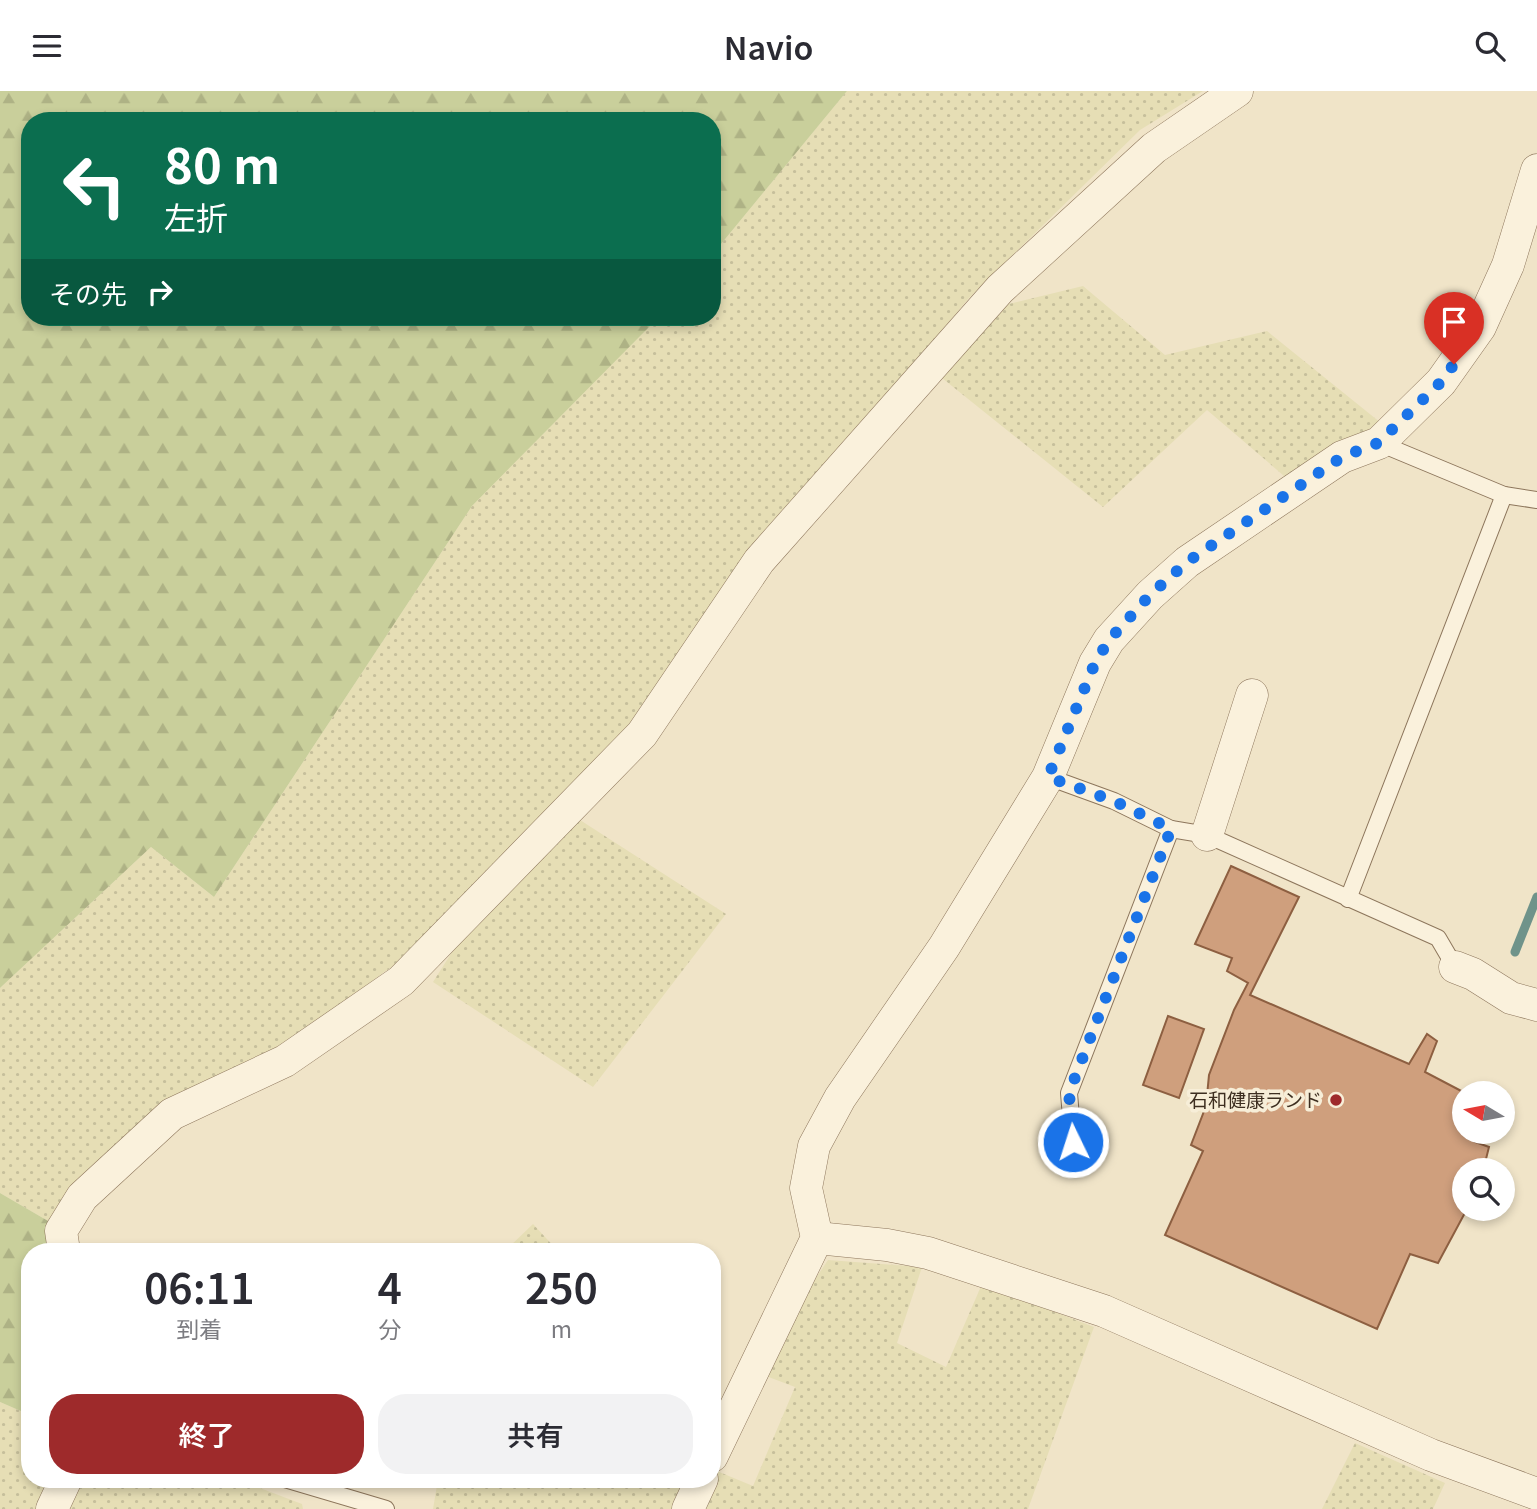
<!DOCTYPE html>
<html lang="ja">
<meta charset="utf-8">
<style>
:root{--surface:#fff;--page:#f2f2f3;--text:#2b2b33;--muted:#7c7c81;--accent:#9e2a2b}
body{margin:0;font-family:Georgia,"Noto Sans JP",serif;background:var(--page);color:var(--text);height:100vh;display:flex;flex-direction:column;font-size:26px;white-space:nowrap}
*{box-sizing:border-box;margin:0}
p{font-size:23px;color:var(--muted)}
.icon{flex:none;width:38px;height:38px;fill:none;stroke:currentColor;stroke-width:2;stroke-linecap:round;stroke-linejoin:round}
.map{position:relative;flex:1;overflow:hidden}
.details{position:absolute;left:21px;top:1152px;width:700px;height:245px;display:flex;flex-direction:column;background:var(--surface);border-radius:28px;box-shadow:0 4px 10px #0003}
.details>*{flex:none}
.guide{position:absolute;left:21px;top:21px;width:700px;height:214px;border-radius:28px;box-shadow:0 4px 10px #0003;background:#0b6e4f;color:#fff;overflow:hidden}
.needle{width:46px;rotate:280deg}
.buttons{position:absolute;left:1452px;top:990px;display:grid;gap:14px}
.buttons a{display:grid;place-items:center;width:63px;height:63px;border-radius:50%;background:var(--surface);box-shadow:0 4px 10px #0003;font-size:35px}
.pin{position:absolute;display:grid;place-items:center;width:60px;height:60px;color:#fff;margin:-72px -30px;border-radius:50% 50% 50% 0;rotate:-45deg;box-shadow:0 0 7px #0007}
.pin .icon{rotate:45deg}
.me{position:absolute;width:77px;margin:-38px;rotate:356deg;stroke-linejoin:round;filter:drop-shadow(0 0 5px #0008)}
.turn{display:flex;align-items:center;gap:24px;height:147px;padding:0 28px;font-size:32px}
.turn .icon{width:91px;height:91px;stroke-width:2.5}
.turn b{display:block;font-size:49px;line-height:60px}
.then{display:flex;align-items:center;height:66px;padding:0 28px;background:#0003;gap:14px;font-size:26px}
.eta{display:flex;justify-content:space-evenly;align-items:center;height:119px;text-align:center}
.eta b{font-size:42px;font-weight:600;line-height:49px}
.action{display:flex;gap:14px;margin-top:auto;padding:14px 28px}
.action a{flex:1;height:80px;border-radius:28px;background:var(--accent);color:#fff;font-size:28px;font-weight:600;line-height:80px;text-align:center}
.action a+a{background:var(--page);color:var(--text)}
header{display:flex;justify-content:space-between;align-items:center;height:91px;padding:0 28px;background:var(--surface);font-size:32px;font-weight:600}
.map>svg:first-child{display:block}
.farmland{fill:url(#farmland-dots)}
.forest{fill:url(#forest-firs)}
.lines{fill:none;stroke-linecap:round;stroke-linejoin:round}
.stream{stroke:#6f938a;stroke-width:9}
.building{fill:#cf9f7d;stroke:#8d5f41;stroke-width:2}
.service-casing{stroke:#8d765c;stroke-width:18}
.minor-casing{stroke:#8d765c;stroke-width:33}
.service{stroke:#faf1dc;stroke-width:16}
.minor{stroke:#faf1dc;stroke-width:32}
.route{stroke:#1a73e8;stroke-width:12;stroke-dasharray:0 21.6}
.poi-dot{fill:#9e2a2b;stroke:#f7eed8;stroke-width:2.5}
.labels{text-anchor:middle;stroke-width:7;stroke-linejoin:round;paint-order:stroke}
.poi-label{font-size:19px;fill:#3d2e20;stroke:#f7eed8;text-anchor:end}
</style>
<header><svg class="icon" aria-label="menu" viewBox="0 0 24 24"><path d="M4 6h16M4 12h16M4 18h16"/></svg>Navio<svg class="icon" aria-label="search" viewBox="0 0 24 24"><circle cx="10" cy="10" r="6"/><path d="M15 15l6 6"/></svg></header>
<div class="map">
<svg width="1537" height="1418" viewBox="0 0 1537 1418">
<defs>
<pattern id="farmland-dots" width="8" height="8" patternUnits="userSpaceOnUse" patternTransform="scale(1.75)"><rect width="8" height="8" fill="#e6deb5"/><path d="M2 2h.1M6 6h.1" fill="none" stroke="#c6bf9b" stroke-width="1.8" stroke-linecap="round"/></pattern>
<pattern id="forest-firs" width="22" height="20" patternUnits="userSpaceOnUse" patternTransform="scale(1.75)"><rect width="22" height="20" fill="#c9cf9b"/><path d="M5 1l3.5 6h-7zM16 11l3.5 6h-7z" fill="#aeb285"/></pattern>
</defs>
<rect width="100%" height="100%" fill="#f0e4c8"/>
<g class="farmland">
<polygon points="847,0 1203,0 1140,39 968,208 911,277 634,635 441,844 384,881 279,962 169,1014 55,1134 0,1102 0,897 151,756 214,806 472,415 659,226 712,226 712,164"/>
<polygon points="1083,195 1165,264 1267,240 1381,332 1297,396 1207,319 1103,416 937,283 992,217"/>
<polygon points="580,729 726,823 593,996 433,891 461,847"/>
<polygon points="533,1133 558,1160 505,1160"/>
<polygon points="828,1169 922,1176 897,1252 946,1276 982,1193 1094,1236 1028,1418 433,1418 438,1388 712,1388 712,1378 753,1395 795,1296 753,1280"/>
<polygon points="0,1311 30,1324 30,1388 50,1388 37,1418 0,1418"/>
<polygon points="1355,1352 1445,1392 1433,1418 1322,1418"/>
<polygon points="80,1388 236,1388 302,1413 303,1418 66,1418"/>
</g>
<g class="forest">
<polygon points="0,0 847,0 712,164 712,30 30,30 30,226 659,226 472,415 214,806 151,756 0,897"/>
<polygon points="0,1102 55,1134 52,1160 30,1160 30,1324 0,1311"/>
</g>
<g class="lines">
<polyline class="stream" points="1515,861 1537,806"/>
</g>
<g class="building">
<polygon points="1231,775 1299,806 1250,904 1409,973 1427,943 1437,950 1425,981 1467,1003 1465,1003 1465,1041 1479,1041 1475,1051 1489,1056 1483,1080 1465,1080 1465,1118 1467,1118 1438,1172 1410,1163 1377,1238 1165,1144 1203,1060 1191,1054 1206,1015 1209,984 1234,919 1248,892 1227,880 1232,867 1195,853"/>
<polygon points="1168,925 1204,938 1179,1007 1143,994"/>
</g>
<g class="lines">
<defs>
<g id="service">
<polyline points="1379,352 1504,404 1537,409"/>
<polyline points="1048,686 1114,710 1171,738"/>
<polyline points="1348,808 1504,404"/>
<polyline points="1073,1051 1069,1002 1171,738 1207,744 1438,847 1455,876"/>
<polyline points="285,1388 386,1418"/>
</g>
<g id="minor">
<polyline points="1207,744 1252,604"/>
<polyline points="1455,876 1473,883 1511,907 1537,914"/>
<polyline points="817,1147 887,1154 928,1162 1104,1220 1431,1364 1537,1403"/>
<polyline points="64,1160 61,1140 82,1106 172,1023 285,970 401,890 642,643 759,470 1000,198 1154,57 1237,0"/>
<polyline points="712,1365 817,1147 806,1097 814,1055 840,1007 944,856 1048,686 1095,572 1109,549 1150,504 1187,471 1342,366 1379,352 1441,291 1480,236 1508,174 1537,79"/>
<polyline points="52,1418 66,1388"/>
<polyline points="688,1418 702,1388"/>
</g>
</defs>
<use href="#service" class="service-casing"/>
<use href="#minor" class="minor-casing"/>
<use href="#service" class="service"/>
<use href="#minor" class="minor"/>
</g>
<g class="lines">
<polyline class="route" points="1073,1051 1069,1002 1171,738 1114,710 1048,686 1095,572 1109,549 1150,504 1187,471 1342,366 1378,352 1441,291 1454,273"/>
</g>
<circle class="poi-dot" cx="1336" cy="1009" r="7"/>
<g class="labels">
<g class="poi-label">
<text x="1322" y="1016">石和健康ランド</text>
</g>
</g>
</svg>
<div class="buttons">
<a><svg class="needle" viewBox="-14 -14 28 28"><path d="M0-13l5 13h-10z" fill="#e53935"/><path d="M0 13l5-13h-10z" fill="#7c7c81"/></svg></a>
<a><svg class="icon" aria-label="search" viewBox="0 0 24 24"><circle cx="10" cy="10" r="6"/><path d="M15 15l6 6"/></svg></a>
</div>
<div class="pin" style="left:1454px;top:273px;background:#d93025"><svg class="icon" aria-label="arrive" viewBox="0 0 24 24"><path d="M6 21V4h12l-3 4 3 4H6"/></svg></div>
<svg class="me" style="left:1073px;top:1051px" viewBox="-20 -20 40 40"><circle r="17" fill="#1a73e8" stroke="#fff" stroke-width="3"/><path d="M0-11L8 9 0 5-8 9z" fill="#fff"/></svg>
<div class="guide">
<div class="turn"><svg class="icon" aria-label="left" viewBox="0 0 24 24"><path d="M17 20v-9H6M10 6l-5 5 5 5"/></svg><div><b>80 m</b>左折</div></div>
<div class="then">その先<svg class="icon" aria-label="right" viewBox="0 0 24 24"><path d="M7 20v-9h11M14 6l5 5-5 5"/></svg></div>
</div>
<section class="details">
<div class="eta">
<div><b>06:11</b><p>到着</p></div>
<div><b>4</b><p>分</p></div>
<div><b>250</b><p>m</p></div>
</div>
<div class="action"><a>終了</a><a>共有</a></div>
</section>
</div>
